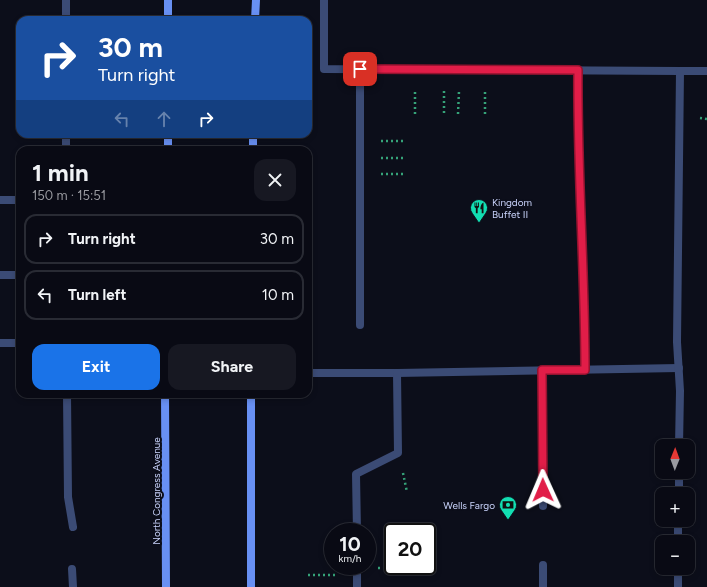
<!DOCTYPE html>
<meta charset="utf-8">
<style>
:root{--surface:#090a14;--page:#171822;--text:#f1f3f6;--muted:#999aa0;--line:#292b34;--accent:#1a73e8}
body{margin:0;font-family:Figtree,sans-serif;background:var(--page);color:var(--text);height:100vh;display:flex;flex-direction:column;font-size:15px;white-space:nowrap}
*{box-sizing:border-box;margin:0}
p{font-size:13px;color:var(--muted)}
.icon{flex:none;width:22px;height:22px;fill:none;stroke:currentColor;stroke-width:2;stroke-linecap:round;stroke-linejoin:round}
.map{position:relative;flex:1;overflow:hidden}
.details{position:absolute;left:16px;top:146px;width:296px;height:252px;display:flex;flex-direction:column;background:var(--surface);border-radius:12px;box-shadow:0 2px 6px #0003,0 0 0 1px var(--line)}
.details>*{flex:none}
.top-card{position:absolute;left:16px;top:16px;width:296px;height:122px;border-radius:12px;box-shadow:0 2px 6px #0003,0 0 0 1px var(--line);background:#1a4fa0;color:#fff;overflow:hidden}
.needle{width:26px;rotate:1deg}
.buttons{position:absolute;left:655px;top:439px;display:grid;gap:8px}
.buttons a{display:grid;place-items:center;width:40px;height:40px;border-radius:8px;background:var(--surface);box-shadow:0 2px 6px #0003,0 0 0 1px var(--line);font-size:20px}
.speed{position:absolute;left:324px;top:523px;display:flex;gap:8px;font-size:20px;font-weight:700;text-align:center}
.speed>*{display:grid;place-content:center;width:52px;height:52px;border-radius:50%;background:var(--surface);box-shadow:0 2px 6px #0003,0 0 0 1px var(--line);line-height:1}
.speed small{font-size:10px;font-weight:400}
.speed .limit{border:2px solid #111;border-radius:6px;background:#fff;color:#111}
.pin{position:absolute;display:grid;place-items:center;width:34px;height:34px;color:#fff;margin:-17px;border-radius:8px;box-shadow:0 2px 6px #0006}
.me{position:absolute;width:44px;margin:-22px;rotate:359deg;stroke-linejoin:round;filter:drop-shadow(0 0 3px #0008)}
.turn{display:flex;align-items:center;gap:14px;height:84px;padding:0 16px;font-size:18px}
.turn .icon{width:52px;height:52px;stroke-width:2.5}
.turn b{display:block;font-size:28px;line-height:34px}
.lanes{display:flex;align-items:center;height:38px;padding:0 16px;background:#0003;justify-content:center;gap:20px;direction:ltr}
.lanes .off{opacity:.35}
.round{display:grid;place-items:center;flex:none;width:42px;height:42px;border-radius:12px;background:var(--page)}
.overview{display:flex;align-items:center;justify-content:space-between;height:68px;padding:0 16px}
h1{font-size:24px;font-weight:700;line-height:30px}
.button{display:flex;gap:8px;margin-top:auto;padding:8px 16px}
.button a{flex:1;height:46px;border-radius:12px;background:var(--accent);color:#fff;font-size:16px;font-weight:700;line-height:46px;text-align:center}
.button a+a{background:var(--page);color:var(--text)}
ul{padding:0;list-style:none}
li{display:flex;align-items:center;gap:12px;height:50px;margin:0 8px 6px;padding:0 8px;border:2px solid var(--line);border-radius:12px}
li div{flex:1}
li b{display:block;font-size:15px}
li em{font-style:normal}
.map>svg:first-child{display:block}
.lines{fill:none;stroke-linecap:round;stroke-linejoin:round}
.path{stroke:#35a279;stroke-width:2.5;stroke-dasharray:2 3;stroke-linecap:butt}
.lane{stroke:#3b4b75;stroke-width:8}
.secondary{stroke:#6890f3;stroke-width:8}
.route-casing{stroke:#92132f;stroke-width:10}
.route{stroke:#e11d48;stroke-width:7}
.labels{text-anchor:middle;stroke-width:4;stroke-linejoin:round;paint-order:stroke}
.poi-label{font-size:10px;fill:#c9d3fb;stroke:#0c0e1a;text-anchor:start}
.street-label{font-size:10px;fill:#c9d3fb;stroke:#0c0e1a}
</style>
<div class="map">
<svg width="707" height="587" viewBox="0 0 707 587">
<rect width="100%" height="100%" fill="#0c0e1a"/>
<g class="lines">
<g class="path">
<polyline points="444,91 444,114"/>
<polyline points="415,114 415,91"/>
<polyline points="458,114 459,91"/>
<polyline points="485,114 485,90"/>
<polyline points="700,118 707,119"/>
<polyline points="381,141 403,141"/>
<polyline points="381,158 403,158"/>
<polyline points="381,174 403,174"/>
<polyline points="403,473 407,492"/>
<polyline points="378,568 402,568"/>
<polyline points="308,575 335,575"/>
</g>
<g class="lane">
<polyline points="324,0 324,69 680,71"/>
<polyline points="66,20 66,0"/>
<path d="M 578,70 C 577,170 585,270 585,370"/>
<polyline points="66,150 66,134"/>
<polyline points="0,200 20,200"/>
<polyline points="0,275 20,275"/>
<polyline points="360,325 360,69"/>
<polyline points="0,343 20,343"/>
<polyline points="542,371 543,506"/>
<polyline points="308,373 397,373 679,368"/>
<polyline points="67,394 68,497 73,527"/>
<polyline points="679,446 680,391 677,342 680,71 707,71"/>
<polyline points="679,494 679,472"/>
<polyline points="357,532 356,474 398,453 397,373"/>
<polyline points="678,542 678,520"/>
<polyline points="543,565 543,587"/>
<polyline points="357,566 357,587"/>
<polyline points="72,569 73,587"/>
<polyline points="678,587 678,568"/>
</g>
<g class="secondary">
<polyline points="168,20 168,0"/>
<polyline points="255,20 256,0"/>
<polyline points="168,150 168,134"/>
<polyline points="253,150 253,134"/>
<polyline points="165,394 166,587"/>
<polyline points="251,587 251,394"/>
</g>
</g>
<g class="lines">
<defs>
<path id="route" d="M 360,69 L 578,70 C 577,170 585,270 585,370 L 542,370 L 543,490"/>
</defs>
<use href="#route" class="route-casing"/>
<use href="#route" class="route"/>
</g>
<defs>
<symbol id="restaurant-pin" viewBox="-11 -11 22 30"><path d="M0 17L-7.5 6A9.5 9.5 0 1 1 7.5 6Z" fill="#12deb2" stroke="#0c0e1a"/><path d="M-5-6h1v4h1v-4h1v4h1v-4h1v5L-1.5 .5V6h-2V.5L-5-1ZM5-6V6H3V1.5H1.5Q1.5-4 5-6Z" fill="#111"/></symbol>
<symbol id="bank-pin" viewBox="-11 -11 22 30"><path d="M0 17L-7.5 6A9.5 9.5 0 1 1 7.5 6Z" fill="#12deb2" stroke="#0c0e1a"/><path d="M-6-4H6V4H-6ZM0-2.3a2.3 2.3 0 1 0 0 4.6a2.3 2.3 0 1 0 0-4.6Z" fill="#111"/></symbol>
</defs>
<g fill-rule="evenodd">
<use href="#restaurant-pin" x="469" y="198" width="20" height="27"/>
<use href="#bank-pin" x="498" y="495" width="20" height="27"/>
</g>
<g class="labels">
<g class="poi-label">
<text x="492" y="206">Kingdom<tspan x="492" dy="12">Buffet II</tspan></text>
<text x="495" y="509" text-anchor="end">Wells Fargo</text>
</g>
<g class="street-label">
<text transform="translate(156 491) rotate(-90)" y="4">North Congress Avenue</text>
</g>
</g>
</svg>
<div class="buttons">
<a><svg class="needle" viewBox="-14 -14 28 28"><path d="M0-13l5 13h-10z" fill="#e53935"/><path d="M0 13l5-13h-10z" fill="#999aa0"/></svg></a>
<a>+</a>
<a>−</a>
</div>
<div class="speed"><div>10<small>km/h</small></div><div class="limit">20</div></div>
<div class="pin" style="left:360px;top:69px;background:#d93025"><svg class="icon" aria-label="arrive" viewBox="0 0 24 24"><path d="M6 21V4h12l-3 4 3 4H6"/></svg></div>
<svg class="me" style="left:543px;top:490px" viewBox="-20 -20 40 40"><path d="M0-17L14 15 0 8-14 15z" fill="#e11d48" stroke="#fff" stroke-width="4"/></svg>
<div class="top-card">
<div class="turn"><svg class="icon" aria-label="right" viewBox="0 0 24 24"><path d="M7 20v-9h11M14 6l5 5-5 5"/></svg><div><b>30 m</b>Turn right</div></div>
<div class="lanes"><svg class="icon off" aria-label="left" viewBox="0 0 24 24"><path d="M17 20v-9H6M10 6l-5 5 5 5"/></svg><svg class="icon off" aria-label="ahead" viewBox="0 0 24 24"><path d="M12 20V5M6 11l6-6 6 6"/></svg><svg class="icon" aria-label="right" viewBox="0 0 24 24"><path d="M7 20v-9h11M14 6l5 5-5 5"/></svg></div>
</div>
<section class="details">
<div class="overview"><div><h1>1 min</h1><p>150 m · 15:51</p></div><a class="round"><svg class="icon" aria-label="close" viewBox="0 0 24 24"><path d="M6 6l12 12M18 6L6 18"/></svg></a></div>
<ul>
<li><svg class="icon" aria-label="right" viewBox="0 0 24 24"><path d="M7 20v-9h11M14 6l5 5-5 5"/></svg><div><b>Turn right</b></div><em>30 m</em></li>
<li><svg class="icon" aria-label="left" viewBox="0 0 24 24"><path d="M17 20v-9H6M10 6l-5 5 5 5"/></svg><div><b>Turn left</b></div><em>10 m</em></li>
</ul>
<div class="button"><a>Exit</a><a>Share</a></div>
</section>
</div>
